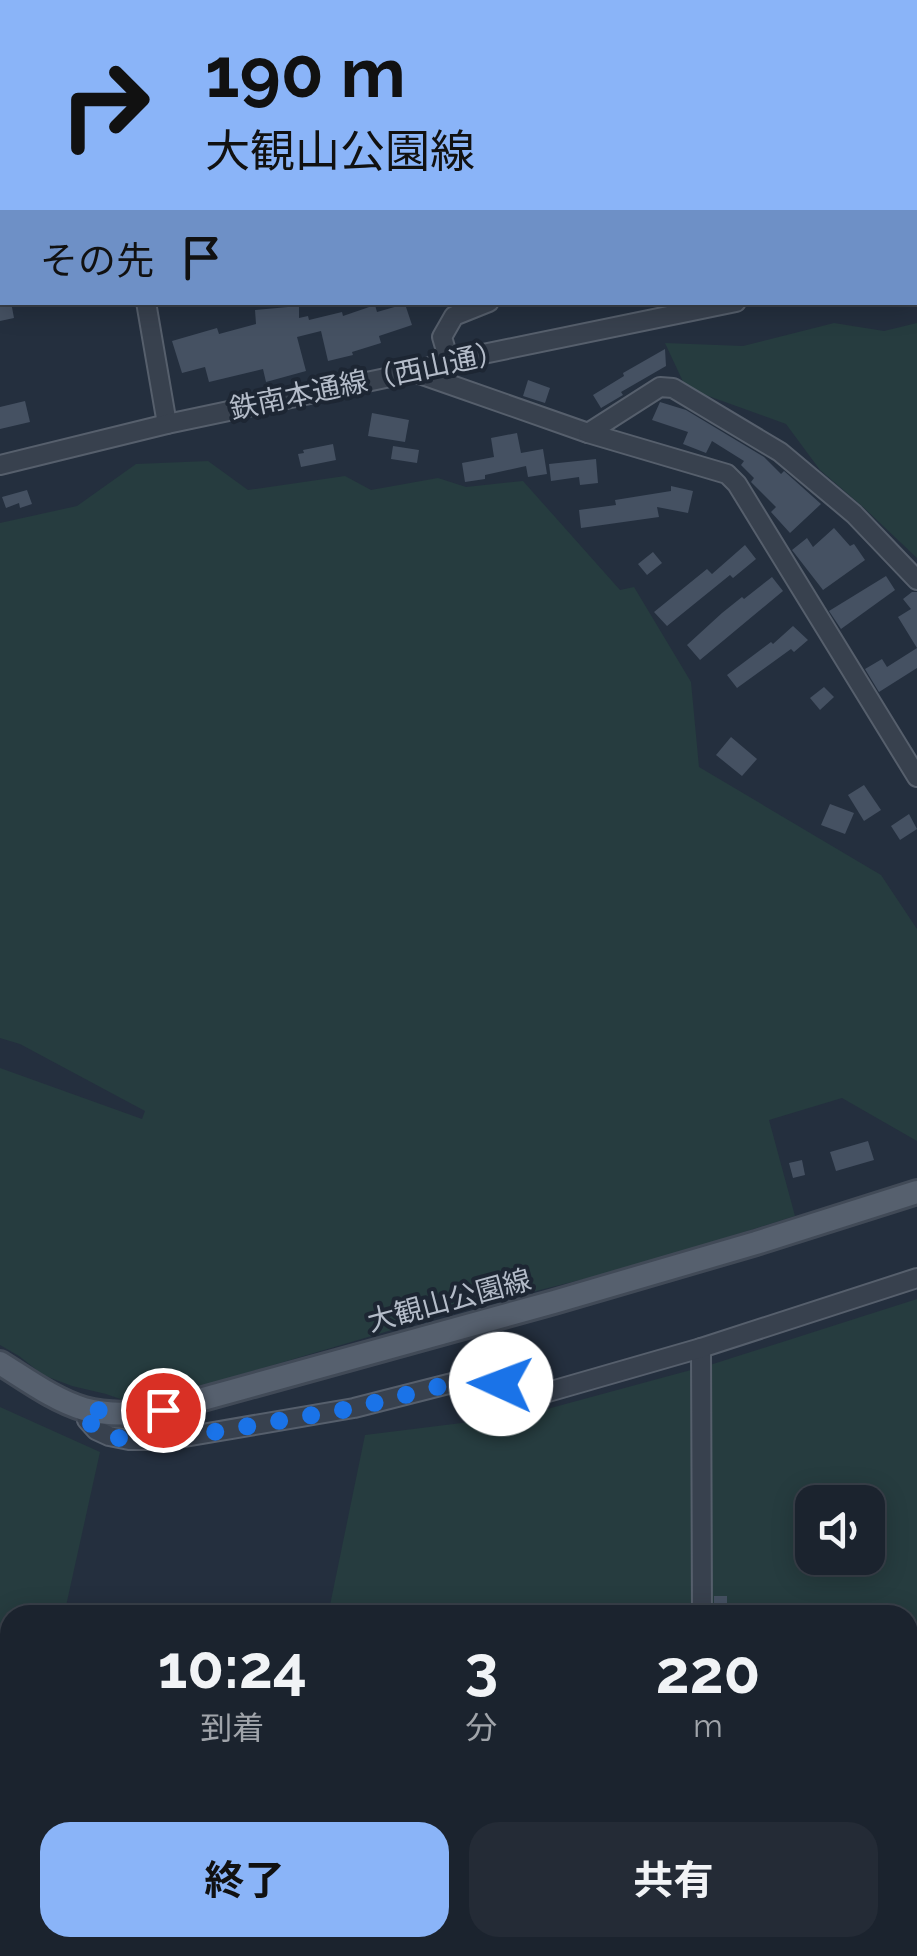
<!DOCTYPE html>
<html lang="ja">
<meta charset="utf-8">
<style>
:root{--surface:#1b232e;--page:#242b36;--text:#f1f3f6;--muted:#a0a4aa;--line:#39404a;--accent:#8ab4f8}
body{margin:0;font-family:Raleway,"Noto Sans JP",sans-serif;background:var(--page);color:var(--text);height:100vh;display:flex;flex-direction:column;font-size:38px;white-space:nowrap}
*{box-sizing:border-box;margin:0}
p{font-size:32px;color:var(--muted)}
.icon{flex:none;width:55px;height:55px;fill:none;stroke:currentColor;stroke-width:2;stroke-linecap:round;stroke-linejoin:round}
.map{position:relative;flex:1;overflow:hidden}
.details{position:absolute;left:0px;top:1605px;width:918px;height:352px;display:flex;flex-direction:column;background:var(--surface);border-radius:30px 30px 0 0;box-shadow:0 5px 25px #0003,0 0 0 2px var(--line)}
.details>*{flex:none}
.banner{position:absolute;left:0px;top:0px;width:918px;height:305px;box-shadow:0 5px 25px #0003,0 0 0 2px var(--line);background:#8ab4f8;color:#111;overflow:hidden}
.tools{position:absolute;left:795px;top:1485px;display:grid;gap:20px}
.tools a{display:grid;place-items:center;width:90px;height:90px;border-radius:20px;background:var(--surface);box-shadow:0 5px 25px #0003,0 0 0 2px var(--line);font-size:50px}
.pin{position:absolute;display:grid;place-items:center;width:85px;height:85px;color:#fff;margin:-42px;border:5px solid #fff;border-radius:50%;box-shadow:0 2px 10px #0007}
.me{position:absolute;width:110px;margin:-55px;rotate:272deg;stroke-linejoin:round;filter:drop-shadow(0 0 8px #0008)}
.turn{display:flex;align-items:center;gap:35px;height:210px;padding:0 40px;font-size:45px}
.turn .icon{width:130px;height:130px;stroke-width:2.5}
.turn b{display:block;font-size:70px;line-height:85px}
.then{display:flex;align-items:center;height:95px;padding:0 40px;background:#0003;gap:20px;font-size:38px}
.eta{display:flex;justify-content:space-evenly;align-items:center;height:170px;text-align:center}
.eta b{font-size:60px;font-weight:700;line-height:70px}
.button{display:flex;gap:20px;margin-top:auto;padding:20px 40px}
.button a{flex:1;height:115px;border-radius:30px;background:var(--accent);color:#111;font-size:40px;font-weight:700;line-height:115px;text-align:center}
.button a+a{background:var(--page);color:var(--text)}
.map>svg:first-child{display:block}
.green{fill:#263c3f;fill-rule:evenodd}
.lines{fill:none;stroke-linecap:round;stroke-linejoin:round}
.river{stroke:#394c67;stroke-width:28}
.building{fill:#455162}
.minor-casing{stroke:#565f6c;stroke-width:22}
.major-casing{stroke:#414a57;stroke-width:28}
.minor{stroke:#38414e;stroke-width:18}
.major{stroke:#56606e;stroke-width:22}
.route{stroke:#1a73e8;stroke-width:18;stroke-dasharray:0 32.4}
.labels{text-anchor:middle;stroke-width:8;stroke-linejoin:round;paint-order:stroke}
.street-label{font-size:28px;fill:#b4bcc9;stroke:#1d2633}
</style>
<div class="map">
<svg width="917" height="1956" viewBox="0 0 917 1956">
<rect width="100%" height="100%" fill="#242f3e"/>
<g class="green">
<polygon points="0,0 828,0 826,2 2,2 2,137 0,133"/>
<polygon points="834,323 884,331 917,323 917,558 862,506 820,470 786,424 686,388 665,343 743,346"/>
<polygon points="208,461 248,490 345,476 371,490 438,478 466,487 523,481 620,590 634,587 691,682 699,767 881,875 917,929 917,1141 842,1098 769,1120 795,1216 640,1265 456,1311 158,1399 126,1401 106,1394 72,1386 43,1375 19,1356 0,1345 0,1068 142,1119 145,1111 20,1044 0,1038 0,523 77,506 136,464"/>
<path d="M 917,1299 L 917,1956 L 488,1956 L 485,1948 L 908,1948 L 908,1615 L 328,1615 L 365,1435 L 525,1415 L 713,1364 ZM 812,1502 L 868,1502 L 868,1558 L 812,1558 Z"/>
<polygon points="0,1407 100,1452 64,1615 10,1615 10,1948 351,1948 350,1956 0,1956"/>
</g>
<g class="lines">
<g class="river">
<polyline points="837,2 839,0"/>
<polyline points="0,213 2,213"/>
</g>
</g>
<g class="building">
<polygon points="0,302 11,302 14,318 0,321"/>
<polygon points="405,304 412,325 379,336 381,343 352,352 353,355 328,361 321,331 297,337 306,371 266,382 263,369 209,382 205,367 182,373 172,341 217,328 219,334 256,324 255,310 299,306 299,318 308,316 309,320 342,312 343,316 375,305 377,312"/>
<polygon points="665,349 666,366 621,392 623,395 601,408 593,395 624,376 623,373"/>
<polygon points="528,380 550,388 545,403 523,396"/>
<polygon points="25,401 30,422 0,429 0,407"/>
<polygon points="660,402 686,410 764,457 781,474 784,471 821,504 790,533 771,512 776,507 751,482 754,478 741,465 744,461 712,441 706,453 683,444 688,432 652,420"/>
<polygon points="372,413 409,420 405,442 368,436"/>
<polygon points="517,433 521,453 543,449 547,474 528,477 526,466 485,475 485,479 465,482 462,463 494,457 491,438"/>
<polygon points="333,444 336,460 301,467 298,454 304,453 303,450"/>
<polygon points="393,446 419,450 417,463 391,459"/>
<polygon points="596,459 598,483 580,485 579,477 551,481 549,464"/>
<polygon points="671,486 693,491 688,513 657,507 659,517 581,528 579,510 616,505 615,500 671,491"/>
<polygon points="27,490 32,504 20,508 19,503 6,508 2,497"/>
<polygon points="834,528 850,546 854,544 865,560 823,590 792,550 807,538 813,547"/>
<polygon points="745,545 756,559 733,578 730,575 667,626 654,612 707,569 712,574"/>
<polygon points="653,552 662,563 647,575 638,564"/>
<polygon points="886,576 895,590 841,629 829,611"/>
<polygon points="772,577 783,591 700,660 687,645 722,613 742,597 744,599"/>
<polygon points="912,592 917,592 917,648 898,617 911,609 903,599"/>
<polygon points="793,626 808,640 794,652 791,649 737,688 727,675 771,642 773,644"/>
<polygon points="917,648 917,668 879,692 865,669 882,659 887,667"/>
<polygon points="824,687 834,697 820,710 810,698"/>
<polygon points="731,737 757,759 742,776 716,755"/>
<polygon points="864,785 881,810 864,821 848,795"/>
<polygon points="830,804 854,813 845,834 821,825"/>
<polygon points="909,814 917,829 900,840 891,826"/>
<polygon points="868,1141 874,1160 836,1171 830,1152"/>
<polygon points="802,1160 805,1175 793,1178 789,1163"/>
<rect x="714" y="1596" width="13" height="19"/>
</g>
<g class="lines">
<defs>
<g id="minor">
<polyline points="875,2 879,0"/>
<polyline points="0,176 2,176"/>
<polyline points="915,266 917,265"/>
<polyline points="146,302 167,424"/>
<polyline points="449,361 442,337 454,316 489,302"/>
<polyline points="414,372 588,433"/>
<polyline points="0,465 167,424 414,372 449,361 736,302"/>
<polyline points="917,580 854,514 780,452 673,388 660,387 588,433 727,474 737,484 917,777"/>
<polyline points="701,1348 702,1615"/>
<polyline points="84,1409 87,1420 96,1430 109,1436 129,1440 167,1440 354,1408 468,1379 493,1381 541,1392 548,1392 701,1348 917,1278"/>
<polyline points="704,1948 704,1956"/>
</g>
<path id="major" d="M 0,1363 C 26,1379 54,1400 84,1409 C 109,1416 138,1414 163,1410 L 554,1302 L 756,1243 L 917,1192"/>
</defs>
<use href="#minor" class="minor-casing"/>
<use href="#major" class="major-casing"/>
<use href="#minor" class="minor"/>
<use href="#major" class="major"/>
</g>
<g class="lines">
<polyline class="route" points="163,1410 122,1414 84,1408 88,1420 96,1430 109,1436 129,1440 167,1440 354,1408 468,1379 485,1380 501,1384"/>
</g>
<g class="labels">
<g class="street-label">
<text transform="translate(367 380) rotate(-12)" y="10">鉄南本通線（西山通）</text>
<text transform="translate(449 1300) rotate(-15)" y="10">大観山公園線</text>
</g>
</g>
</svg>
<div class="tools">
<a><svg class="icon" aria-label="sound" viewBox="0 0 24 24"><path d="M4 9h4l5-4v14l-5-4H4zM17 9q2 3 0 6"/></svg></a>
</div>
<div class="pin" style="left:163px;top:1410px;background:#d93025"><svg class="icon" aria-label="arrive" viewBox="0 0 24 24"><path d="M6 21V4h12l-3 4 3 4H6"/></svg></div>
<svg class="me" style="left:501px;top:1384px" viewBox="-20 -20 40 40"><circle r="19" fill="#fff"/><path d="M0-13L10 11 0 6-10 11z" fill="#1a73e8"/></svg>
<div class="banner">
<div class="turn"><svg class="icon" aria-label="right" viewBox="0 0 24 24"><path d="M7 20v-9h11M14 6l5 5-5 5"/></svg><div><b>190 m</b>大観山公園線</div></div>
<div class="then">その先<svg class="icon" aria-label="arrive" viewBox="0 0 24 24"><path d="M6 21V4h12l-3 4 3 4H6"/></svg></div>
</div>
<section class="details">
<div class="eta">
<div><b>10:24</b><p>到着</p></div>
<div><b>3</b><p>分</p></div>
<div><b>220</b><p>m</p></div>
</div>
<div class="button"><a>終了</a><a>共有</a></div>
</section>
</div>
